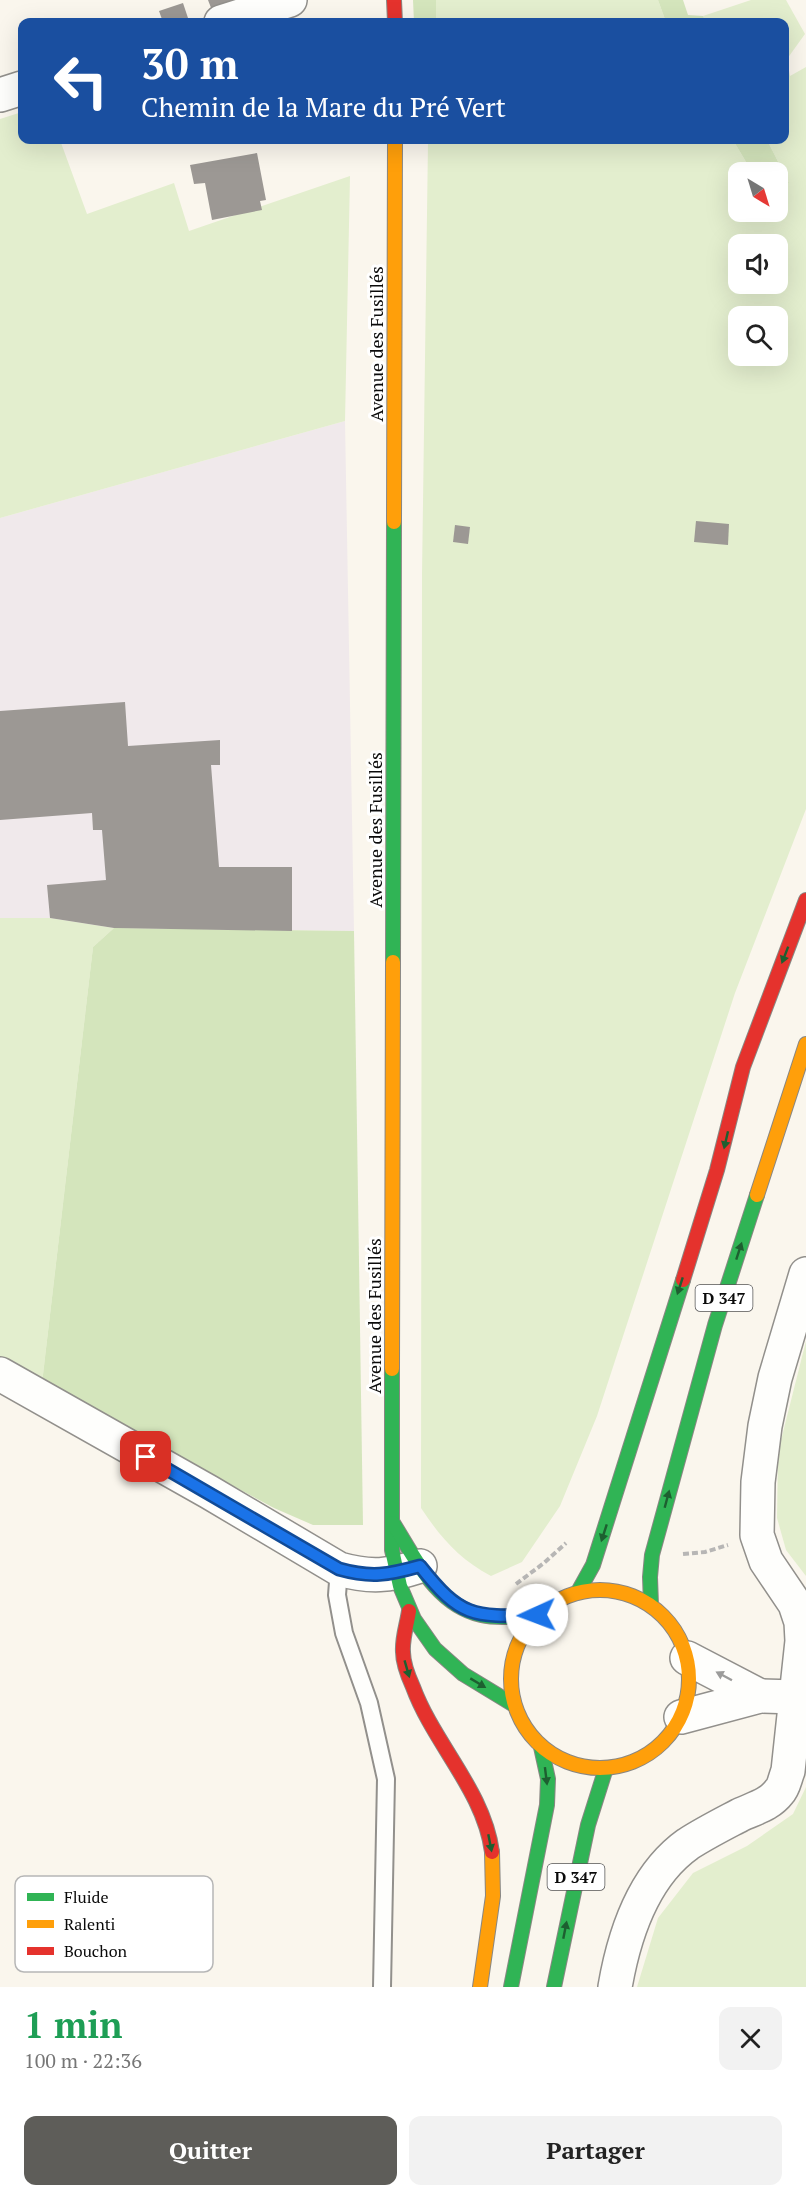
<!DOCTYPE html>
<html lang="fr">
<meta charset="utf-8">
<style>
:root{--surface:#fff;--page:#f2f2f2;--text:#222;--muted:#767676;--accent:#5e5d59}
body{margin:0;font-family:"PT Serif",serif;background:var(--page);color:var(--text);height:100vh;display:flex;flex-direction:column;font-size:22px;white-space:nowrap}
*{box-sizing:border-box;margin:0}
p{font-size:20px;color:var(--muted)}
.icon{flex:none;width:33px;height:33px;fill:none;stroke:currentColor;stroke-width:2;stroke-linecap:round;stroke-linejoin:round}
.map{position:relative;height:1987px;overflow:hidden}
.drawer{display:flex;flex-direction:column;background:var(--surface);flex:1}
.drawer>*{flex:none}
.guide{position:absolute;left:18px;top:18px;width:771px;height:126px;border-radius:12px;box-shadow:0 6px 24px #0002;background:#1a4fa0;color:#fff;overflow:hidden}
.needle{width:39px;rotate:142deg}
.fabs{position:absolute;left:728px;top:162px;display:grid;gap:12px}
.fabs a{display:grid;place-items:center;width:60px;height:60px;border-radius:12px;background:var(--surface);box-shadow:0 6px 24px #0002;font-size:30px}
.pin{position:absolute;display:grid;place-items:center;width:51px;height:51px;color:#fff;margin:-26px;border-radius:12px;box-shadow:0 3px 9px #0006}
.me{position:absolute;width:66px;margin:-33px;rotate:268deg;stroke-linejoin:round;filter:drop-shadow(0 0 4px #0008)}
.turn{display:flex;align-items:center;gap:21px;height:126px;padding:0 24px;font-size:27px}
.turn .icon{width:78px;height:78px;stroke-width:2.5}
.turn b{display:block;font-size:42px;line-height:51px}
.round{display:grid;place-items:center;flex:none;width:63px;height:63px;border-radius:12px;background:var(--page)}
.head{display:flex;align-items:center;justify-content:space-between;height:102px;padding:0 24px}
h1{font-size:36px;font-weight:700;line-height:45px;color:#1e9e55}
.cta{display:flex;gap:12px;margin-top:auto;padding:12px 24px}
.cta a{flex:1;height:69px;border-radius:12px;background:var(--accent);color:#fff;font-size:24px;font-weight:700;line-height:69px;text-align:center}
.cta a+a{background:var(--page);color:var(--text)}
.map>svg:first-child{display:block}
.industrial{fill:#f0e9eb}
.green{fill:#e3eece;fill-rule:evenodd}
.forest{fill:#d4e5bc}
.building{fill:#9c9894}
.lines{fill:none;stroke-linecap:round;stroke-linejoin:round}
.lane-casing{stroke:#92908c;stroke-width:20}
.street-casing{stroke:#92908c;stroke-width:36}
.fast-casing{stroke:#898783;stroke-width:16}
.slow-casing{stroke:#898783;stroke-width:16}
.jam-casing{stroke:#898783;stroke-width:16}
.path{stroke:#b7b6b5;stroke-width:4;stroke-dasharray:6 3;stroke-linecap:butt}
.lane{stroke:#fefefc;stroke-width:16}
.street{stroke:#fefefc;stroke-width:33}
.fast{stroke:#30b455;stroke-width:14}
.slow{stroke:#ff9f0a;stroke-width:14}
.jam{stroke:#e5322d;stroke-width:14}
.oneway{fill:#1d5f30}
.oneway2{fill:#9c9c9b}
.route-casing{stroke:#114b97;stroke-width:15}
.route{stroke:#1a73e8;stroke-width:10}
.labels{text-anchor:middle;stroke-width:6;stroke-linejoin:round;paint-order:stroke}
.shield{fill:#fff;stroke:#545454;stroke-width:1.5}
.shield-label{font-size:16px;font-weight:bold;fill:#0a0a0a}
.street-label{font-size:18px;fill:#0a0a0a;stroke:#fff}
.key{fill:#fff;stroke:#b6b6b6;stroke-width:1.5}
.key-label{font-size:16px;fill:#0a0a0a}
</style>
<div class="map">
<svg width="806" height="1987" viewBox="0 0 806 1987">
<rect width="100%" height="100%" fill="#faf6ed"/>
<polygon class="industrial" points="345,421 354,931 114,928 50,918 0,918 0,518"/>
<g class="green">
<polygon points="436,0 658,0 666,22 436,22"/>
<path d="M 751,0 L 786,0 L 805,34 L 787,59 L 790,76 L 806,67 L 806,809 L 735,993 L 597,1416 L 560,1506 L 522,1562 L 491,1576 C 459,1559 441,1538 421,1508 L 422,575 L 428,142 L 435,140 L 733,140 L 752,172 L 738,172 L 738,212 L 777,212 L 777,188 L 789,183 L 767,140 L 784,140 L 784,22 L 706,22 L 703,16 ZM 738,244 L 777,244 L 777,284 L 738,284 ZM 738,316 L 777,316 L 777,356 L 738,356 Z"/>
<polygon points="22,112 22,140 60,140 87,214 174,183 189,231 350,176 345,421 0,518 0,119"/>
<polygon points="0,918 50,918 114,928 93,947 42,1383 0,1360"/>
<polygon points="806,1341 806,1576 786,1550 777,1518 778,1452"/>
<polygon points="806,1787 806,1987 637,1987 658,1918 693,1873 747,1846 793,1814"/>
</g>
<g class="forest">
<polygon points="413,0 436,0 436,22 414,22"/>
<polygon points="658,0 683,0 688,15 703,16 706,22 666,22"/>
<polygon points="733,140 767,140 789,183 777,188 777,172 752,172"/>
<polygon points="114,928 354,931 363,1525 313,1525 274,1508 42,1383 93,947"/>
</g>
<g class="building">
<polygon points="208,0 249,0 213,13"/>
<polygon points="183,3 189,21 163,22 159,11"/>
<polygon points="257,153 266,200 260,201 262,210 212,220 205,183 194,184 190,165"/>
<polygon points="696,521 729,524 728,545 694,542"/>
<polygon points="455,525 470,527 468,544 453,542"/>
<polygon points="125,702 128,746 220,740 220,765 211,765 219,867 292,867 292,931 114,928 50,918 47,885 106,880 102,830 93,830 92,813 0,820 0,711"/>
</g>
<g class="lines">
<defs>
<polyline id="lane" points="339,1569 337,1595 344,1633 369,1703 386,1779 382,1987"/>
<g id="street">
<polyline points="221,22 290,0"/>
<polyline points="0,95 22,88"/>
<path d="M 0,1374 L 209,1492 L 339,1569 C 371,1578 389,1576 420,1566"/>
<polyline points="687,1658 760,1696"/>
<polyline points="681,1717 760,1696 796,1697"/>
<path d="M 615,1987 C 624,1935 643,1876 688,1844 C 705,1833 723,1824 740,1815 C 755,1808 769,1805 779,1792 C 784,1787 785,1778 788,1771 L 802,1641 L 801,1622 L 795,1604 L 766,1561 L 757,1535 L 758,1482 L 765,1426 L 775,1378 L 806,1274"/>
</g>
<g id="fast">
<polyline points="393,962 394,522"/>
<polyline points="392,1369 392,1550 400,1586 414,1619 435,1649 463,1674 514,1705"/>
<path d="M 393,1523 C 415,1558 436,1605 481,1615 C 499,1619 519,1616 537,1615"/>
<polyline points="578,1592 593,1565 683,1280"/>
<polyline points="651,1605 650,1577 652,1555 715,1325 757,1195"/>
<polyline points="511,1987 547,1805 548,1779 541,1747"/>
<polyline points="554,1987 588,1825 606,1768"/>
</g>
<g id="slow">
<polyline points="394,522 395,140"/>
<polyline points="757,1195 806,1044"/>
<polyline points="392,1369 393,962"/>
<circle cx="600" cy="1679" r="89"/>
<polyline points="480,1987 493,1896 492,1852"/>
</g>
<g id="jam">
<polyline points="394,0 395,22"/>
<polyline points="683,1280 717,1170 743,1067 806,900"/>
<path d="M 409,1611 C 407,1625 402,1638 403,1652 C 403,1664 408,1676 413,1687 C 434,1744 484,1791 492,1852"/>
</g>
</defs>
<use href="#lane" class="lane-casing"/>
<use href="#street" class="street-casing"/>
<use href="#fast" class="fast-casing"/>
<use href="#slow" class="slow-casing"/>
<use href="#jam" class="jam-casing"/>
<g class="path">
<polyline points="683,1554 705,1552 728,1545"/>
<polyline points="516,1584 544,1563 566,1543"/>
</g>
<use href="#lane" class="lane"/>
<use href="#street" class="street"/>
<use href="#fast" class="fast"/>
<use href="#slow" class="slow"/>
<use href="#jam" class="jam"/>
</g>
<defs><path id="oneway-solid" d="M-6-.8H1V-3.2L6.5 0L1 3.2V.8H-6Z" transform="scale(1.5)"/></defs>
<g class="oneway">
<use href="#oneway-solid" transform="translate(785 955) rotate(111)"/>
<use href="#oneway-solid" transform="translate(726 1140) rotate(103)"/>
<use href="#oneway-solid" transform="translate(739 1251) rotate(-72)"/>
<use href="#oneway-solid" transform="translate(680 1286) rotate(108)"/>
<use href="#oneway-solid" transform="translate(667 1499) rotate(-75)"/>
<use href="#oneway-solid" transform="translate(604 1533) rotate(108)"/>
<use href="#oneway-solid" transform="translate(407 1669) rotate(74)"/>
<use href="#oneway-solid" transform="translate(478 1683) rotate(31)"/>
<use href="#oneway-solid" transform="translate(546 1776) rotate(83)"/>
<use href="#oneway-solid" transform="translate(490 1843) rotate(79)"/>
<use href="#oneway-solid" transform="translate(565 1930) rotate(-79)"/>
</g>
<use class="oneway2" href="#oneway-solid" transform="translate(724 1676) rotate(-152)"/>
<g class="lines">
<defs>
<path id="route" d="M 146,1457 L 339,1569 C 371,1578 388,1575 420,1566 C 461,1618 473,1617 537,1615"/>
</defs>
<use href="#route" class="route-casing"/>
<use href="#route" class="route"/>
</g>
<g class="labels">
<g class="shield">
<rect x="695.5" y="1285" width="57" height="26" rx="4.5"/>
<rect x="547.5" y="1864" width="57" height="26" rx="4.5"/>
</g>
<g class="shield-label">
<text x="724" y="1304">D 347</text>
<text x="576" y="1883">D 347</text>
</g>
<g class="street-label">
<text transform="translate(377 344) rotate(-90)" y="6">Avenue des Fusillés</text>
<text transform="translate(376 830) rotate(-90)" y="6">Avenue des Fusillés</text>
<text transform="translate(375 1316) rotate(-90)" y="6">Avenue des Fusillés</text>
</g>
</g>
<rect x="15" y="1876" width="198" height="96" rx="9" class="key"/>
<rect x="27" y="1893" width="27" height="8" fill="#30b455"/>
<rect x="27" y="1920" width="27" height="8" fill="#ff9f0a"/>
<rect x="27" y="1947" width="27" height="8" fill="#e5322d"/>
<g class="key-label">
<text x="64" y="1903">Fluide</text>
<text x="64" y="1930">Ralenti</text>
<text x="64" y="1957">Bouchon</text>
</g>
</svg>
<div class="fabs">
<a><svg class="needle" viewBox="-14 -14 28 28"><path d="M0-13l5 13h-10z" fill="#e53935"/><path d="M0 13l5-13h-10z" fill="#767676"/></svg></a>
<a><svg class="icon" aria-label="sound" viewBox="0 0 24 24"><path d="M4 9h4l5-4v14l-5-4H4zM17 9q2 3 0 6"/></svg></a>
<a><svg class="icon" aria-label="search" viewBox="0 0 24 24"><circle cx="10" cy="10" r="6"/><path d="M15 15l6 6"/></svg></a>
</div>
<div class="pin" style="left:146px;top:1457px;background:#d93025"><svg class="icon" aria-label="arrive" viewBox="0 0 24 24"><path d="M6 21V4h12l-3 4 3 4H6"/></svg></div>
<svg class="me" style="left:537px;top:1615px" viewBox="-20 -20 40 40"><circle r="19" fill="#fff"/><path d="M0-13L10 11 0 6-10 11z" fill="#1a73e8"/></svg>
<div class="guide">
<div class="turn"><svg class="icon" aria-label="left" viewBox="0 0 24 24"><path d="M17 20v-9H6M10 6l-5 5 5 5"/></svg><div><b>30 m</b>Chemin de la Mare du Pré Vert</div></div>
</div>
</div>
<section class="drawer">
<div class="head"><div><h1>1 min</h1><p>100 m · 22:36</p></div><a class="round"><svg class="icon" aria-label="close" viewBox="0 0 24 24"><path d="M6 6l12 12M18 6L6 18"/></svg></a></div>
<div class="cta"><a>Quitter</a><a>Partager</a></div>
</section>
